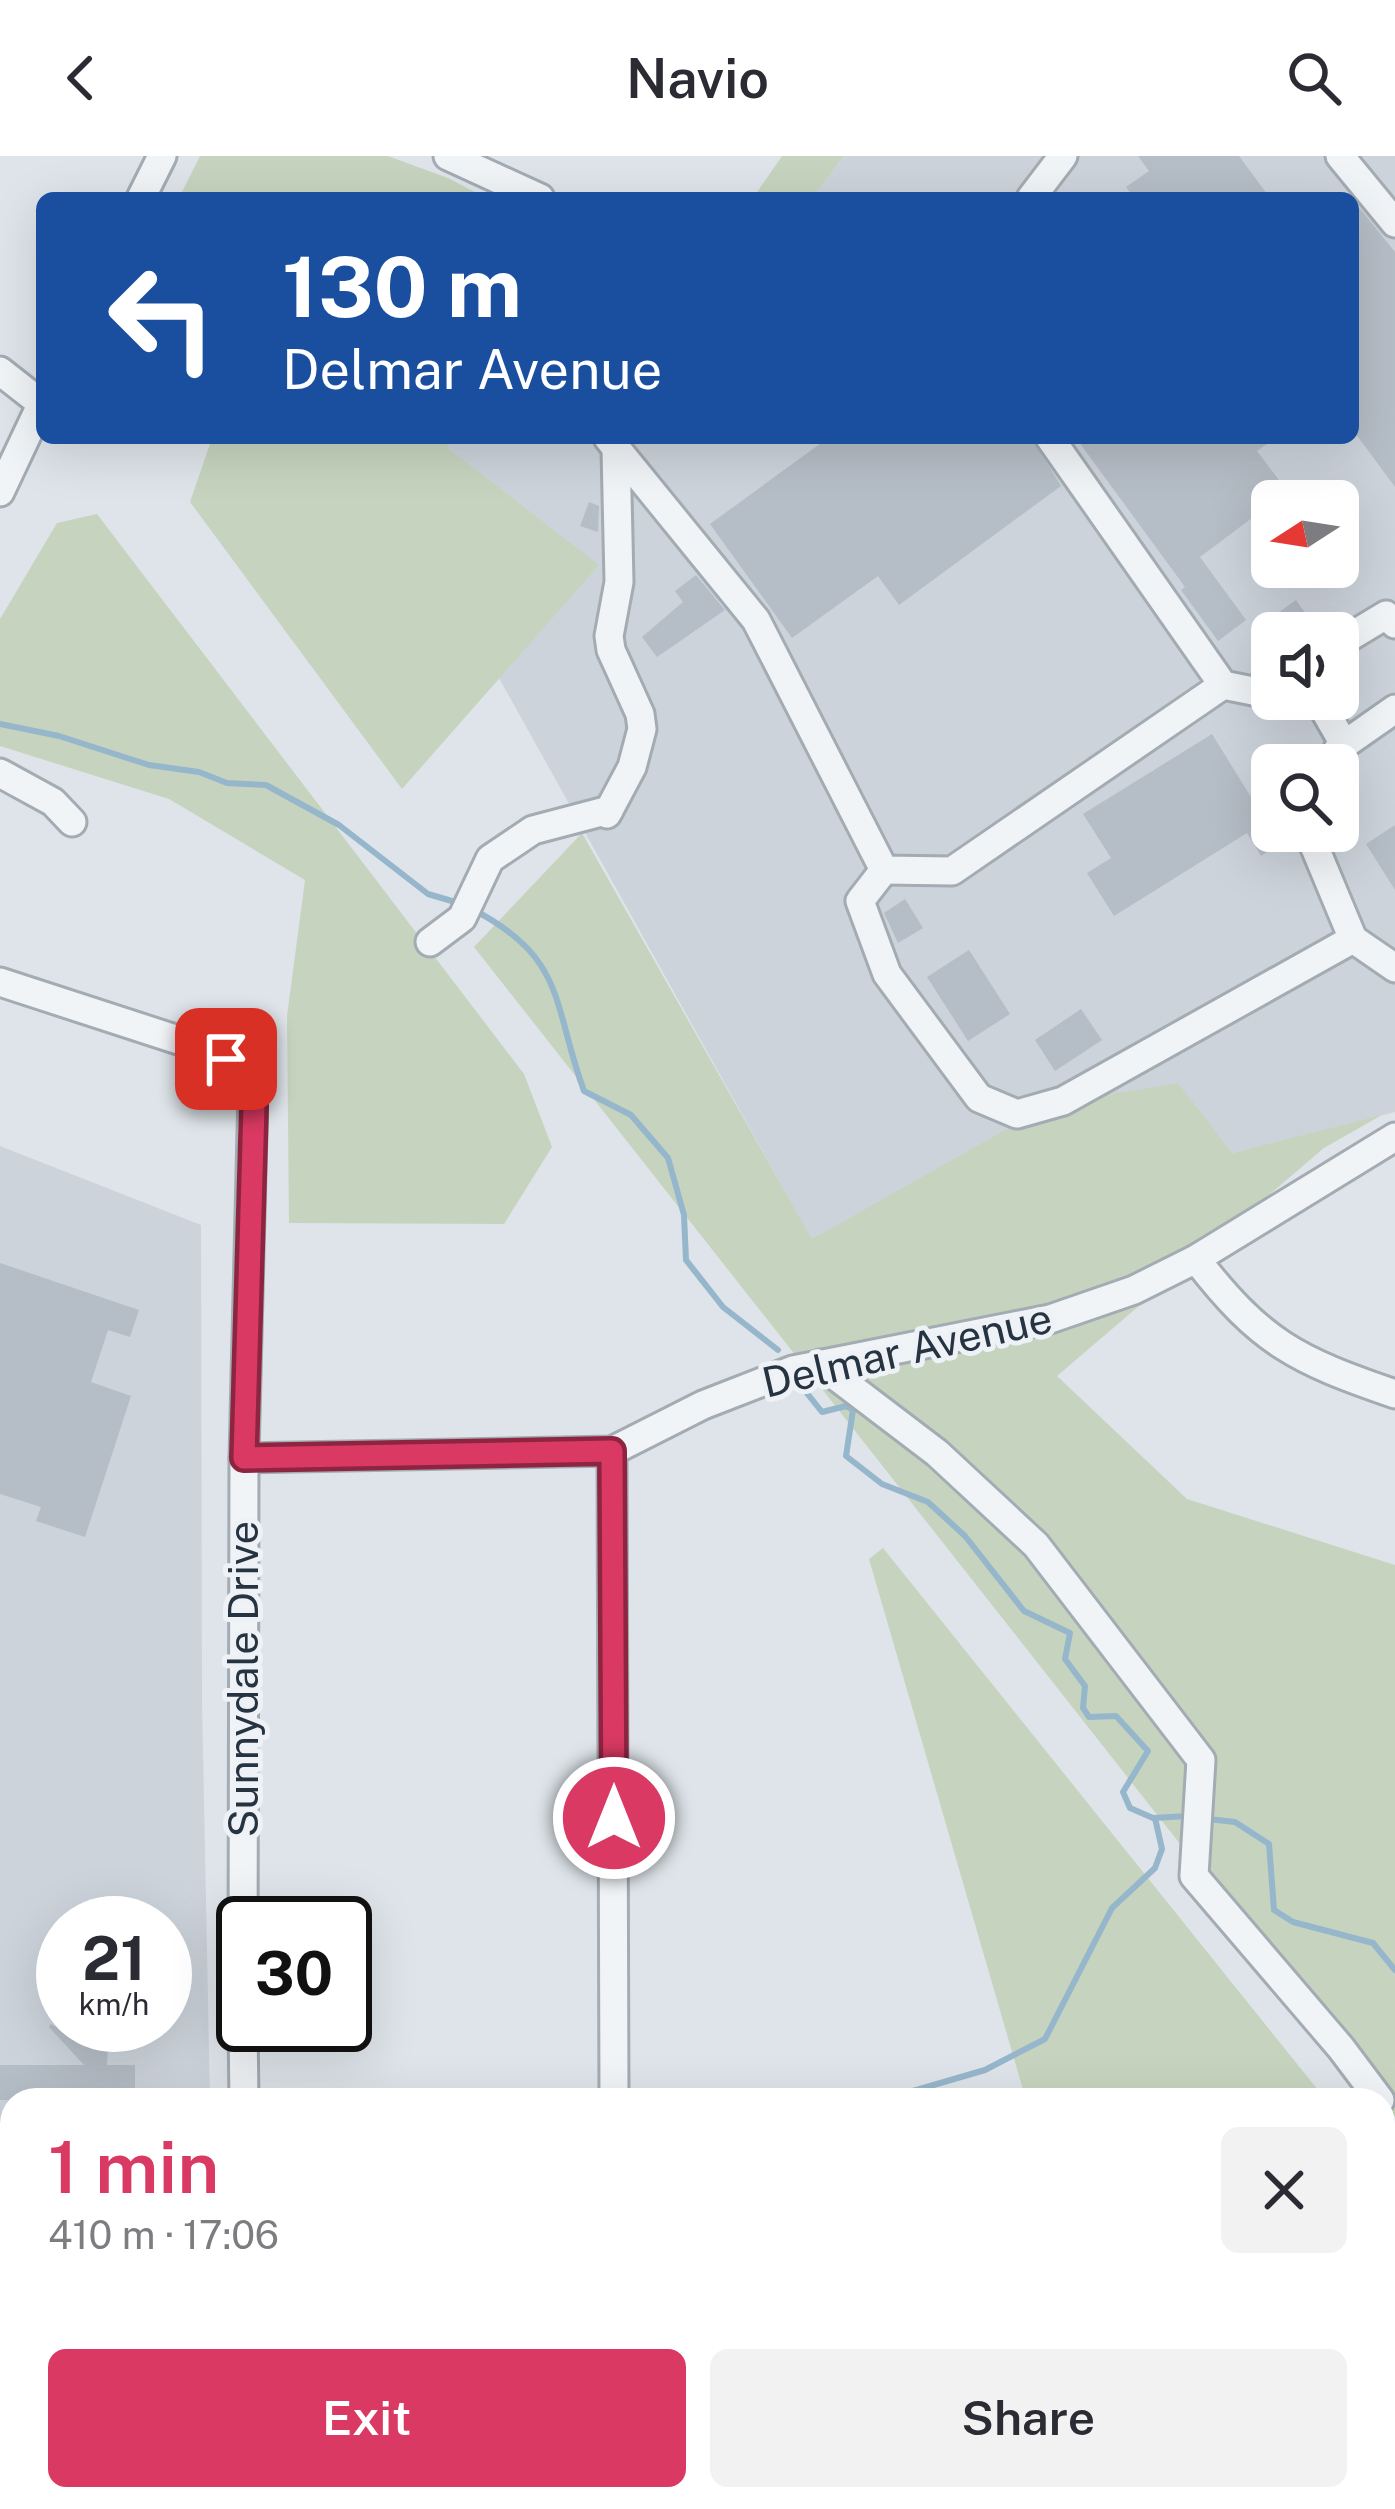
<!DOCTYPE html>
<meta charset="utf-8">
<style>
:root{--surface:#fff;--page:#f2f2f3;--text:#2b2b33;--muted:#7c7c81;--accent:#d93962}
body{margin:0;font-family:"Public Sans",sans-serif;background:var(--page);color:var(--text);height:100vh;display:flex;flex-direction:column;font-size:45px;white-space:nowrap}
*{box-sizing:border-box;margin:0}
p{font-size:39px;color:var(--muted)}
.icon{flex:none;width:66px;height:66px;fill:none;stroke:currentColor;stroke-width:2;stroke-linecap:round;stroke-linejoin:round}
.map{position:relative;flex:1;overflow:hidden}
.sheet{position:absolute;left:0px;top:1932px;width:1395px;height:423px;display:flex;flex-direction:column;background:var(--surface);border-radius:36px 36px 0 0;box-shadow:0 12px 48px #0002}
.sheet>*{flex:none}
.guide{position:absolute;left:36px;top:36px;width:1323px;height:252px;border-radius:18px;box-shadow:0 12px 48px #0002;background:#1a4fa0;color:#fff;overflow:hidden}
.needle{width:78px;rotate:258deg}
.tools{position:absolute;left:1251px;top:324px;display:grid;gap:24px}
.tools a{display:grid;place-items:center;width:108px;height:108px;border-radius:18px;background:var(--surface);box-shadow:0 12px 48px #0002;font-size:60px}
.speed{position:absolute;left:36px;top:1740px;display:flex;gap:24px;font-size:60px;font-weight:700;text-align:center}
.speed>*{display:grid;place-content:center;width:156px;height:156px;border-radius:50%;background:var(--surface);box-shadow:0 12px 48px #0002;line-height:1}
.speed small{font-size:30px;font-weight:400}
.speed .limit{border:6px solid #111;border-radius:18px;background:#fff;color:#111}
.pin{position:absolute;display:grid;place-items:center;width:102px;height:102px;color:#fff;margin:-51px;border-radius:24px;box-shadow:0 6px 18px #0006}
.me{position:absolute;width:132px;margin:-66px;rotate:0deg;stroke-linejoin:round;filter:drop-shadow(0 0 9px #0008)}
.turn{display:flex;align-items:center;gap:42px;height:252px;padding:0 48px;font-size:54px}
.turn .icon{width:156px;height:156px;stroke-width:2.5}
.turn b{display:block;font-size:84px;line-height:102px}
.round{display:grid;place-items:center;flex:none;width:126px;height:126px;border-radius:18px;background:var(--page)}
.summary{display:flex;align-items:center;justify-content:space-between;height:204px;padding:0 48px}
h1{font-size:72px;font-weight:600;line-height:90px;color:var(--accent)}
.primary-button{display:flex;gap:24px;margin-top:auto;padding:24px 48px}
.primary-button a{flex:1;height:138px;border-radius:18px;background:var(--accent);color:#fff;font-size:48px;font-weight:600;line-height:138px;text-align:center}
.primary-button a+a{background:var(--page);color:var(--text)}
header{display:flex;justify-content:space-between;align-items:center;height:156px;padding:0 48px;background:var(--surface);font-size:54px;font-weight:600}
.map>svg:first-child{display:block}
.built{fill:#ccd3db;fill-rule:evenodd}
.green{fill:#c6d4bf}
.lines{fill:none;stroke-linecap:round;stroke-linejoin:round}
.stream{stroke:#96b6cc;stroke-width:6}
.building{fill:#b5bdc6}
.minor-casing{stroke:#a3abb3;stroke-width:33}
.path{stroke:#bcc2c8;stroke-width:3;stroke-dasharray:9 9;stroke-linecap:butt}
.minor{stroke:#f1f4f7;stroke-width:27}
.route-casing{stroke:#8d2540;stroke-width:30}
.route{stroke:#d93962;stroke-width:21}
.labels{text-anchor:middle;stroke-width:10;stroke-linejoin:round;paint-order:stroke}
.street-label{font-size:42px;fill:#263341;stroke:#eef2f7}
</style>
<header><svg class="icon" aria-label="back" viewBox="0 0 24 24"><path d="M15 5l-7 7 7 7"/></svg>Navio<svg class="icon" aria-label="search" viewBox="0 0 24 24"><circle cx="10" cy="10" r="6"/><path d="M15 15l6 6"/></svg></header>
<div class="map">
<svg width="1395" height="2353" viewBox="0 0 1395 2353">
<rect width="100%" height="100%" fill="#dee4e9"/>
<g class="built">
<path d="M 844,0 L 1395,0 L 1395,956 L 1232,997 L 812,1084 L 499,522 L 598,409 L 447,291 L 455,282 L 1353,282 L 1353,42 L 812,42 ZM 1272,345 L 1338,345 L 1338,411 L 1272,411 ZM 1272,477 L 1338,477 L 1338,543 L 1272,543 ZM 1272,609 L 1338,609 L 1338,675 L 1272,675 Z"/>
<path d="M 0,990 L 201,1069 L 202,1547 L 210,1944 L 12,1944 L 12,2234 L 0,2234 ZM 63,1767 L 165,1767 L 165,1869 L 63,1869 Z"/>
</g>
<g class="green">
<polygon points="200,0 388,0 448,22 486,42 179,42"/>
<polygon points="782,0 844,0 812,42 753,42"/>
<polygon points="212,282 455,282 447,291 599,409 402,633 190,346"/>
<polygon points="97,358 524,918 552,991 504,1068 289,1067 287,860 305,724 169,643 0,590 0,463 57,367"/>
<polygon points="582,677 812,1083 1051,948 1178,927 1232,997 1382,959 1324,992 1057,1220 1187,1343 1395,1409 1395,1961 474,791"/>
<polygon points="883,1392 1326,1944 1026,1944 869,1403"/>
<polygon points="1383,2051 1395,2078 1395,2340 1381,2352 1307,2343 1383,2343"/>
</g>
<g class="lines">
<g class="stream">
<polyline points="0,568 59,580 149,609 199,616 227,627 266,629 339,669 428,738 462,748"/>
<path d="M 474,754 C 567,803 552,848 584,935 L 631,959 L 668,1002 L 684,1059 L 686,1104 L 723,1151 L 778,1194"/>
<polyline points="802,1231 822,1256 846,1250 853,1254 846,1300 882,1328 928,1346 965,1380 1024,1455 1070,1477 1065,1503 1085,1530 1083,1552 1089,1561 1116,1560 1148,1595 1123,1636 1130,1652 1153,1662 1187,1660"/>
<polyline points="1208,1663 1235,1666 1269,1688 1274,1754 1293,1766 1373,1787 1395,1814"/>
<polyline points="882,1944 985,1914 1045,1883 1112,1752 1155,1712 1162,1693 1155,1662"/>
</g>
</g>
<g class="building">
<polygon points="1138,0 1239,0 1270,42 1134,42 1126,31 1149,15"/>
<polygon points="1353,44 1395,96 1395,331 1353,274"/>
<polygon points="828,282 1032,282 1061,330 899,449 878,420 792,482 710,368"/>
<polygon points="1076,282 1275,282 1257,295 1288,336 1272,345 1272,390 1252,362 1200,401 1246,464 1218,485 1181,434 1185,431"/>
<polygon points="589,346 599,350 598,376 580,370"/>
<polygon points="696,419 725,454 657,501 642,481 683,446 675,435"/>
<polygon points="1296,444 1311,465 1295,477 1272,477 1272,500 1256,477 1250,477"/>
<polygon points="1212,578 1280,688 1261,700 1247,677 1114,760 1087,717 1111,702 1083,658"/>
<polygon points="1395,669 1395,734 1366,688"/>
<polygon points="905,743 923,772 898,787 884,757"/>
<polygon points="969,794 1010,858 968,885 927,821"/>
<polygon points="1081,853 1102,884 1055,915 1035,884"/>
<polygon points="0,1107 139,1154 130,1181 108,1174 91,1226 131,1240 85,1381 36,1365 41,1351 0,1338"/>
<polygon points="51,1868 82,1886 108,1892 107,1909 135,1909 135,1944 0,1944 0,1909 84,1909 49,1871"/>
</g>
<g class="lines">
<defs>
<g id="minor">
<polyline points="448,0 540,42"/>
<polyline points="1340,0 1395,67"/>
<polyline points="141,42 162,0"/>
<polyline points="1031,42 1063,0"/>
<polyline points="0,215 42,248"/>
<polyline points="608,282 756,464 884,714 952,715 1223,529"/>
<polyline points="1050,282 1223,529 1258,536 1272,528"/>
<polyline points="0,336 42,247"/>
<polyline points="1338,488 1386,459 1395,468"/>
<polyline points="1318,543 1344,588"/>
<polyline points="1331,609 1338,593 1395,553"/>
<polyline points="0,617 53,646 72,666"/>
<polyline points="607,658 632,611 642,573 640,558 611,494 609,480 619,426 616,294"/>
<polyline points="1308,675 1353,783"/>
<polyline points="884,714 860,745 887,818 979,942 1017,958 1063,945 1353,783 1395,812"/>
<polyline points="430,786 462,762 490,703 533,674 609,654"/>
<polyline points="0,826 212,895 238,911 253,936 244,1302 243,1816"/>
<path d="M 1196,1103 C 1261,1187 1296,1204 1395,1238"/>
<polyline points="820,1208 937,1297 1036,1389 1201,1604 1194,1720 1341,1892 1380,1944"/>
<polyline points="612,1295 614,1944"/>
<polyline points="244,1302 612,1295 703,1249 793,1214 1050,1163 1134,1134 1196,1103 1395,981"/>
<polyline points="243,1869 244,1944"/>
<polyline points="0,2253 12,2253"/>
<polyline points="110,2343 110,2353"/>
<polyline points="1253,2343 1313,2353"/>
<polyline points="216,2353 217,2343"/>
<polyline points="261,2353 261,2343"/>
<polyline points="779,2353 779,2343"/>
</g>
</defs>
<use href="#minor" class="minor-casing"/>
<polyline class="path" points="0,2050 12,2051"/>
<use href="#minor" class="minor"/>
</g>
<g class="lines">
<defs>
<polyline id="route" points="226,903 250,928 254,950 244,1302 612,1295 614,1662"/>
</defs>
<use href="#route" class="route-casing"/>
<use href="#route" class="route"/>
</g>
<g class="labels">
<g class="street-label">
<text transform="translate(907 1194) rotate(-13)" y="15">Delmar Avenue</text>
<text transform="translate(243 1523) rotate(-90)" y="15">Sunnydale Drive</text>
</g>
</g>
</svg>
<div class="tools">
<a><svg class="needle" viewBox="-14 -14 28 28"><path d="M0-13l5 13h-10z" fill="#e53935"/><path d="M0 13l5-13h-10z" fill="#7c7c81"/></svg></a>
<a><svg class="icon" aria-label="sound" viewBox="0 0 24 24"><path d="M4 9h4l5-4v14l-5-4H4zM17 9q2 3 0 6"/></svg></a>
<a><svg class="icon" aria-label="search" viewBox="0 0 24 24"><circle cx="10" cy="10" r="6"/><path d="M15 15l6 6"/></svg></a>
</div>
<div class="speed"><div>21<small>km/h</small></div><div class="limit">30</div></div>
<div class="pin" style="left:226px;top:903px;background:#d93025"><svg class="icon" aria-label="arrive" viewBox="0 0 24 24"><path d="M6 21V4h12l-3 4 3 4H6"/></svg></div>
<svg class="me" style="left:614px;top:1662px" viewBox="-20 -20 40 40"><circle r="17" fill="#d93962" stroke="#fff" stroke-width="3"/><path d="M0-11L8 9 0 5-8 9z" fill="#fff"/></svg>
<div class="guide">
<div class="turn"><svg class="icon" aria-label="left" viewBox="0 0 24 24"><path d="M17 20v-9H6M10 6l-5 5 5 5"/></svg><div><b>130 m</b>Delmar Avenue</div></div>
</div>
<section class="sheet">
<div class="summary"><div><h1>1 min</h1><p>410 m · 17:06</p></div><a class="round"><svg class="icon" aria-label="close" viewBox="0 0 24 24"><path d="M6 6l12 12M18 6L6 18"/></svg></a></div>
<div class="primary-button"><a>Exit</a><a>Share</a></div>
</section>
</div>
